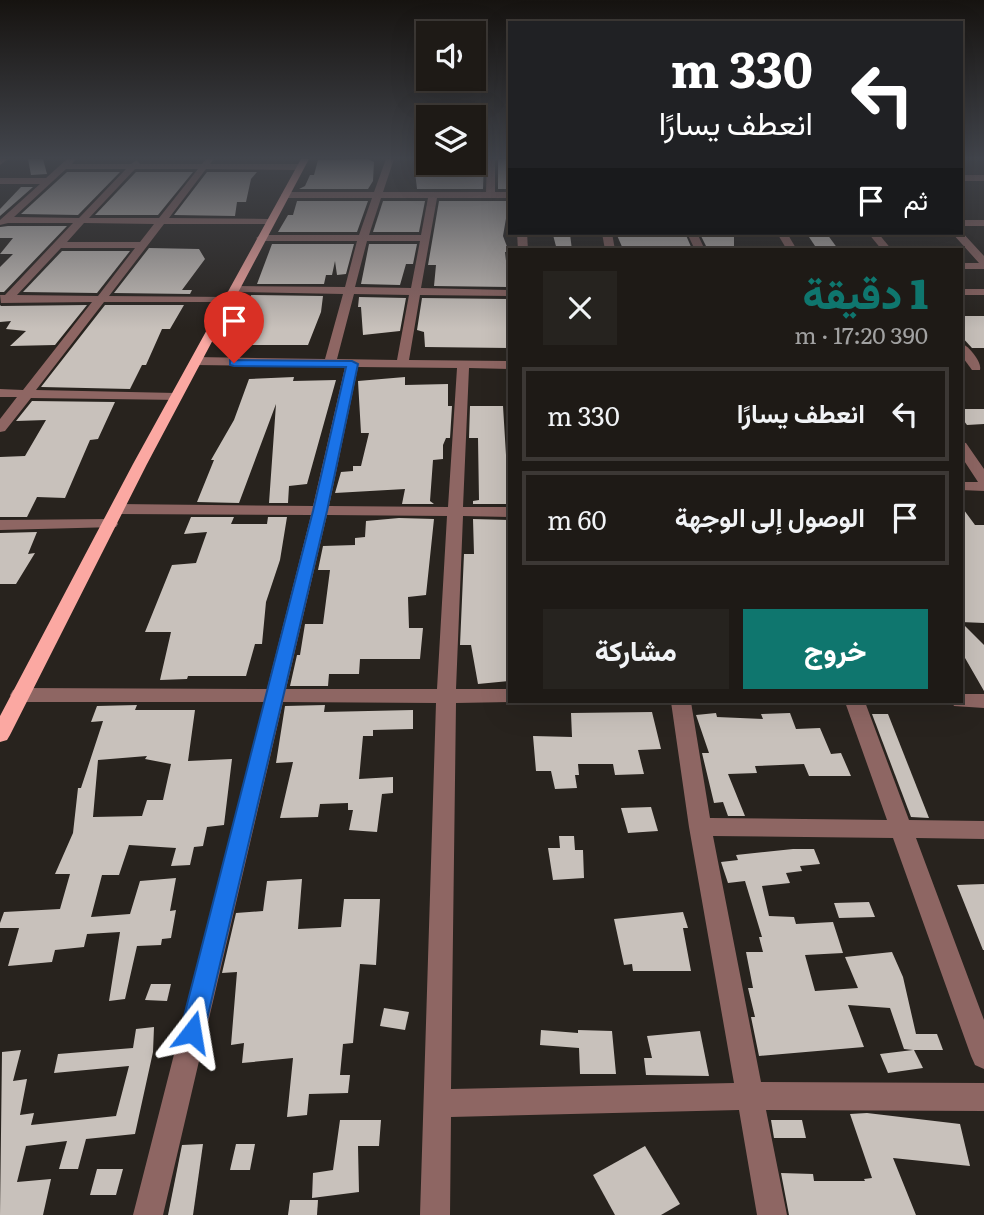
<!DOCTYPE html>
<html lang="ar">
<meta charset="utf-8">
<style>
:root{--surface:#1e1a16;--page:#26231f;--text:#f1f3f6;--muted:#a1a1a1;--line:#3c3835;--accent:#0f766e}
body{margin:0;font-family:Literata,Vazirmatn,serif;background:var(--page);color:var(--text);direction:rtl;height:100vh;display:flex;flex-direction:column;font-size:26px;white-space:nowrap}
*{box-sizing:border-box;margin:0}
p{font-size:23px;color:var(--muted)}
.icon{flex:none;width:38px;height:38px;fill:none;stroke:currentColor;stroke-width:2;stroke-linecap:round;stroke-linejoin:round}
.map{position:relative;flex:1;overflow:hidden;direction:ltr}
.side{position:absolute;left:508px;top:248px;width:455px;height:455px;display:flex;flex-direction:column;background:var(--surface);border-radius:0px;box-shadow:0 7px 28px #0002,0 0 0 2px var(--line);direction:rtl}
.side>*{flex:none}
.top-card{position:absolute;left:508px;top:21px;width:455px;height:214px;border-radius:0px;box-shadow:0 7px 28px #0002,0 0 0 2px var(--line);direction:rtl;background:#202124;color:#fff;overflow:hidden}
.fabs{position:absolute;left:416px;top:21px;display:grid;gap:14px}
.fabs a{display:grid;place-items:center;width:70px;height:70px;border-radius:0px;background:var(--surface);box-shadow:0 7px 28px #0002,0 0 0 2px var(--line);font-size:35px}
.pin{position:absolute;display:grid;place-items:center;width:60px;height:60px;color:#fff;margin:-72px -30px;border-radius:50% 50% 50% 0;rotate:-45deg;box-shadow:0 0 7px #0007}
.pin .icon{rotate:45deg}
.me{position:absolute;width:77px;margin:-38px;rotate:14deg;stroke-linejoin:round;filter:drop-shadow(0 0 5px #0008)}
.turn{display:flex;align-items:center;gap:24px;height:147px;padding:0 35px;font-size:32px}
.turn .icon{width:91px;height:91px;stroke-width:2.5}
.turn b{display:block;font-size:49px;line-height:60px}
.then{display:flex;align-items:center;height:66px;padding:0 35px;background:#0003;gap:14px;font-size:26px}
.round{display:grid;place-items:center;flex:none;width:74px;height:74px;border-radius:0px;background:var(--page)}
.overview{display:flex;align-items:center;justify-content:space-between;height:119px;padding:0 35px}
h1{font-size:42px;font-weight:800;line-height:52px;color:var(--accent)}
.primary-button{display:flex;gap:14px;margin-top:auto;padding:14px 35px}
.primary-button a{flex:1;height:80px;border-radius:0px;background:var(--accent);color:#fff;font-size:28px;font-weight:800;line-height:80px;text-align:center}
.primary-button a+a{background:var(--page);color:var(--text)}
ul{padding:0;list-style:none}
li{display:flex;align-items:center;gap:21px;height:94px;margin:0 14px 10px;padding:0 21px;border:4px solid var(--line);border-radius:0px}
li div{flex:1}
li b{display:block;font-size:26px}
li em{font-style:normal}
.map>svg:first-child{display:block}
.building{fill:#c8c1bb;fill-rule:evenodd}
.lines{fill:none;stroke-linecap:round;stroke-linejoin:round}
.minor{fill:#8e6663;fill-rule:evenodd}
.major{fill:#fba8a2;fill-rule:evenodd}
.route{fill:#1a73e8;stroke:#114b97;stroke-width:2}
</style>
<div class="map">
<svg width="984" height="1215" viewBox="0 0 984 1215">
<rect width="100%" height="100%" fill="#28231e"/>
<g class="building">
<polygon points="28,159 43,159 47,174 31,175"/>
<polygon points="368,159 374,162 373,181 368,189 299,189 305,186 310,175 314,175 318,160"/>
<polygon points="474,159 484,159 483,189 417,189 414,163 474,163"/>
<rect x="498" y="159" width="11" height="30"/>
<polygon points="67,172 120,172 78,215 21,214"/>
<polygon points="136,172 193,172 158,215 95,215"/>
<polygon points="207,172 257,172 251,179 246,202 237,202 235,216 174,215"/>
<polygon points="21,187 33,187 0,216 0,209"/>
<polygon points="297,201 368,201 357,232 278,232 288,215 293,215"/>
<polygon points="383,201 425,201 419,232 373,232"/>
<polygon points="439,201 509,201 503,236 509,252 505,252 509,287 434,286 436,265 428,265"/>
<polygon points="8,226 67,226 4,292 0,292 0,267 13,254 0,254 13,238 0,238 0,227"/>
<polygon points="616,233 685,233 692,249 623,249"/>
<polygon points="570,234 572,250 557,250 553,235"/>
<polygon points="700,234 734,235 734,246 707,248"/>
<polygon points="807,234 827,234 838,249 817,249"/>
<polygon points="272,244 354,244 346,274 337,275 335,261 332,275 326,275 324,284 257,284"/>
<polygon points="369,244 417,244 413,264 406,264 400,285 361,284"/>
<polygon points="149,248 199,249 205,259 182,290 192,290 190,294 114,293"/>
<polygon points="62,251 130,251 97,293 23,292"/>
<polygon points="251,295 323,296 321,312 308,345 232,345 243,326"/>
<polygon points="359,297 406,298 400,331 363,335 361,307 358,307"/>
<polygon points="422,298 509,299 509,348 425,347 424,332 417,330"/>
<polygon points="0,305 1,306 87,305 55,345 10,346 26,331 6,329 11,321 0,322"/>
<polygon points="105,305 184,305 170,329 162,329 146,365 142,365 130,389 41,387"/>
<polygon points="961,316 984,316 984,348 972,348 961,336"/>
<polygon points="294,377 293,381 336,380 307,484 289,486 288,503 269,503 276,404 239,503 197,502 214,460 211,460 234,420 249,379"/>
<polygon points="405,377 405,385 448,384 448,406 452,406 450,438 446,438 443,445 443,459 433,460 430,501 434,504 402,504 405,489 335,493 341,472 353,471 353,466 361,466 369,433 361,433 358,381"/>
<polygon points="32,401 115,402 98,439 90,440 65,498 37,497 27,517 0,517 0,457 25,456 46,420 16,421"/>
<polygon points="470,406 503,406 509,504 473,504 473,501 479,500 478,438 469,438"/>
<polygon points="961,409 984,409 984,424 967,425 961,417"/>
<polygon points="961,506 975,525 984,525 984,623 961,622 984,645 984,691 961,651"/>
<polygon points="191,517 234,517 231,524 267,524 268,517 287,517 280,560 266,602 262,644 255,644 246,676 188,676 187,679 160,680 171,632 145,632 172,565 196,563 207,532 184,534"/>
<polygon points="399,518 434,519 426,595 408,597 409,628 423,628 420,659 360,659 359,674 329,674 328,686 290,686 297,655 300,655 305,624 323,624 330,570 318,570 323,546 355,545 355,538 365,537 366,521"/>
<polygon points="473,519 509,520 509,681 478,684 471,645 460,645 464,554 474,554"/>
<polygon points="37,532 28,554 35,553 16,584 0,584 0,533"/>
<path d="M 137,705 L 135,710 L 195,710 L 188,761 L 232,759 L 224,825 L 207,827 L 203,846 L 194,847 L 190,865 L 171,866 L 176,848 L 129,845 L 119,875 L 102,875 L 91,917 L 130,914 L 140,881 L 176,878 L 170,911 L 176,910 L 171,938 L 162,939 L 161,945 L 137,946 L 125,999 L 109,1001 L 120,932 L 87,934 L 84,947 L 55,950 L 52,962 L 8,966 L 19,928 L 0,928 L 0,923 L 4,912 L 60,909 L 70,874 L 55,874 L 73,833 L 78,788 L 81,788 L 103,721 L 91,722 L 97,706 ZM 147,756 L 145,759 L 171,764 L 163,800 L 147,800 L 142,816 L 93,817 L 98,760 Z"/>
<polygon points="325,705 324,712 413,710 413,729 373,730 373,736 363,736 359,779 393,777 393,793 382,794 377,832 349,830 353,810 348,810 348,803 320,804 318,817 280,818 293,762 276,763 285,706"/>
<polygon points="652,712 661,749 638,750 644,774 615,775 613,764 578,764 579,775 575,775 577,788 555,789 551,771 536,771 533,736 572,737 571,713"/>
<polygon points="716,713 717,717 763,719 761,714 790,713 796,729 820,728 831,754 841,753 851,776 809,776 804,764 755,766 757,773 728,774 745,816 728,816 723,802 714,803 702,753 709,753 696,715"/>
<polygon points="872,714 888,714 929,818 911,817"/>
<polygon points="651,807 658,831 628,833 621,808"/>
<polygon points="559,836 574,836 575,850 583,850 584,878 553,880 548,848 560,848"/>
<polygon points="793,849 814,849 820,864 800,866 802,871 786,873 790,883 762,886 769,916 794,917 796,924 833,922 843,953 805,955 815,991 858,988 845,957 892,952 903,977 916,1034 937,1034 943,1050 914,1050 923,1068 888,1073 880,1054 913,1050 904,1049 890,1008 848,1005 864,1047 759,1056 751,1017 755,1017 748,988 753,988 746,952 763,952 759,937 762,937 745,881 728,883 721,862 738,860 736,855"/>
<polygon points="302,879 298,929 341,927 344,899 380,899 376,965 360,964 353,1043 343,1044 340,1075 350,1075 348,1093 309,1094 307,1115 287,1117 293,1058 242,1063 244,1043 231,1045 237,972 222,973 236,913 263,911 267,881"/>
<polygon points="984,884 984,950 983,950 957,885"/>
<polygon points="869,902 875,917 839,918 834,903"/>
<polygon points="683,912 688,928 683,928 691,971 633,971 632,964 624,965 614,919"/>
<polygon points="151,984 171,984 167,1001 145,1000"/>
<polygon points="384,1008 409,1012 405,1030 380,1026"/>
<polygon points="154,1027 153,1052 135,1134 86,1139 78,1169 59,1169 67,1141 26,1146 17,1182 51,1179 43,1215 0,1215 2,1052 21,1050 13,1081 27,1079 20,1115 34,1113 31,1125 116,1116 129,1066 54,1073 58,1054 133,1048 136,1029"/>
<polygon points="541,1030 578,1033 578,1030 612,1031 616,1074 580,1074 579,1048 540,1045"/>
<polygon points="700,1031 709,1076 646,1075 644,1058 652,1058 647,1036"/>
<polygon points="867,1113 960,1124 970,1166 893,1158 916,1215 789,1215 781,1173 813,1174 814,1181 865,1181 864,1179 872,1178 850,1114"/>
<polygon points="340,1120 381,1120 379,1146 358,1146 359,1192 312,1198 313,1173 333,1170"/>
<polygon points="771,1120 802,1120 806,1138 774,1138"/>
<polygon points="203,1144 193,1215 168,1215 182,1145"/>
<polygon points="236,1144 255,1144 250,1170 230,1170"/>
<polygon points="645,1146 680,1204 661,1215 615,1215 593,1175"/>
<polygon points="97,1169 123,1169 116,1195 90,1195"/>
<polygon points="290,1200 318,1200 317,1215 288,1215"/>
</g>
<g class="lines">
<g class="minor">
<polygon points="0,159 8,159 0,165"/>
<path d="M 67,159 L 76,159 L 72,164 L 131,164 L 137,160 L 140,164 L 202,164 L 206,159 L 214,159 L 210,164 L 300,164 L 304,167 L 300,170 L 206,169 L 169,218 L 269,219 L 272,220 L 272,224 L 164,224 L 109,296 L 229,297 L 233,298 L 233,302 L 104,302 L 36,390 L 176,393 L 181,394 L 181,400 L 31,398 L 5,431 L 0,432 L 0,419 L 17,397 L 0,397 L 0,389 L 23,390 L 92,302 L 1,303 L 0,295 L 5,295 L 73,223 L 8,223 L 0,225 L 0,220 L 40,184 L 0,184 L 0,178 L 46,178 ZM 66,169 L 126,169 L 79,218 L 14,217 ZM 135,169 L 198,169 L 159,218 L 89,218 ZM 84,223 L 154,224 L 140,242 L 67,242 ZM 61,248 L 135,248 L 98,296 L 17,295 Z"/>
<path d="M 386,159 L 394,159 L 383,192 L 486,192 L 487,159 L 495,159 L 495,192 L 509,192 L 509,198 L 437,198 L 421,288 L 509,290 L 509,296 L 420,295 L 409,360 L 509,361 L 509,369 L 469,368 L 463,507 L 509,507 L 509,517 L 463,516 L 456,689 L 509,689 L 509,702 L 512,702 L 456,703 L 451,1089 L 734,1083 L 689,827 L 671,702 L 691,702 L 710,818 L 887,820 L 845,702 L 865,702 L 909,820 L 984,821 L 984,839 L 916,838 L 984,1020 L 984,1069 L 975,1065 L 971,1056 L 893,838 L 713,836 L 761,1082 L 984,1083 L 984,1111 L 766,1110 L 787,1215 L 757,1215 L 739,1110 L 451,1117 L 450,1215 L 420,1215 L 436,703 L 283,702 L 163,1215 L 133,1215 L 264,702 L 20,702 L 13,700 L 10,695 L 13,690 L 20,688 L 267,689 L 311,515 L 118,514 L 110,509 L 118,504 L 313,506 L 345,367 L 196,365 L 190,361 L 196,357 L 325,359 L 343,294 L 236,292 L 231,289 L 236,286 L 345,287 L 357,241 L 261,241 L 256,238 L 261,235 L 359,235 L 372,198 L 285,198 L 281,195 L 285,192 L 374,192 ZM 381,198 L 428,198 L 421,235 L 369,235 ZM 367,241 L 420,241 L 411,288 L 355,287 ZM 354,294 L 409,295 L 397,360 L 337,359 ZM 358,367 L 457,368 L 448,507 L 329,506 ZM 327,515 L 447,516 L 437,689 L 286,689 Z"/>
<rect x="961" y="175" width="23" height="6"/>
<rect x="961" y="220" width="23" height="6"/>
<polygon points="961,231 984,256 984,269 961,269 961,263 979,263 952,233"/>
<polygon points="517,233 527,233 528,250 518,250"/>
<polygon points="602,233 612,233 615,250 605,250"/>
<polygon points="687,233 697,233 705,250 695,250"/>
<polygon points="777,233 787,233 797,250 787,250"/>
<polygon points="868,233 878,233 892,250 882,250"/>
<rect x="961" y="289" width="23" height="6"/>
<path d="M 961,343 C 969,346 982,362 980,370 L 972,370 L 961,355 Z"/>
<polygon points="961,442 966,443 984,469 984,491 961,490 961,482 978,482 961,456"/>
<polygon points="110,519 116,521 118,524 116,527 0,530 0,520"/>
<polygon points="961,694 984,694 984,708 954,706 952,702 961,702"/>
</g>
<polygon class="major" points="301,159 309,159 147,464 10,735 7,740 0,742 0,716 133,464"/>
</g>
<linearGradient id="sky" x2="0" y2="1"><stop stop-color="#161310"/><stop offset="0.48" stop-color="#42454c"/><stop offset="1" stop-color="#42454c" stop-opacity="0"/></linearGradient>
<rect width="984" height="329" fill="url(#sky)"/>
<polygon class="route" points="230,360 352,361 358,364 327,511 204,1032 201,1040 192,1044 184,1040 180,1032 313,511 346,367 234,366 230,365"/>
</svg>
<div class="fabs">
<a><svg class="icon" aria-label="sound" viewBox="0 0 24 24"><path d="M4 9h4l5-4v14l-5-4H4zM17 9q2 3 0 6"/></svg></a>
<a><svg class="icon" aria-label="layers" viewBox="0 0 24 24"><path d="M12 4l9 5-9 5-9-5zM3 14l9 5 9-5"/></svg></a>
</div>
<div class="pin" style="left:234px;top:363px;background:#d93025"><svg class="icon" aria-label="arrive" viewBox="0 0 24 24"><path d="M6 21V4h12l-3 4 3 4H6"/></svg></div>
<svg class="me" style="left:192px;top:1032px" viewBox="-20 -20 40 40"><path d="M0-17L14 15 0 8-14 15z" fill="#1a73e8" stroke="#fff" stroke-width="4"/></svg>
<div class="top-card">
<div class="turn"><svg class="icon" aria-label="left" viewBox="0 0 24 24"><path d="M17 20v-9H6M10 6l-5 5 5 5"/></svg><div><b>330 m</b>انعطف يسارًا</div></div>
<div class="then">ثم<svg class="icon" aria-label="arrive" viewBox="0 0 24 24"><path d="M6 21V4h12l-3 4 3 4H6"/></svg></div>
</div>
<section class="side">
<div class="overview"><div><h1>1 دقيقة</h1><p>390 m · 17:20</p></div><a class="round"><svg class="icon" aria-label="close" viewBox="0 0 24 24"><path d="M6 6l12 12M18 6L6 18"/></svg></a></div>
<ul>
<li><svg class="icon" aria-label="left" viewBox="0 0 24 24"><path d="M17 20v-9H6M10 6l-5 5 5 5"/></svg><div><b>انعطف يسارًا</b></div><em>330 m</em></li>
<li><svg class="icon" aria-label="arrive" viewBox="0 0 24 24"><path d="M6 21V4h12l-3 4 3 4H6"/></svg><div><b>الوصول إلى الوجهة</b></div><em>60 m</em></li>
</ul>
<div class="primary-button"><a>خروج</a><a>مشاركة</a></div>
</section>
</div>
